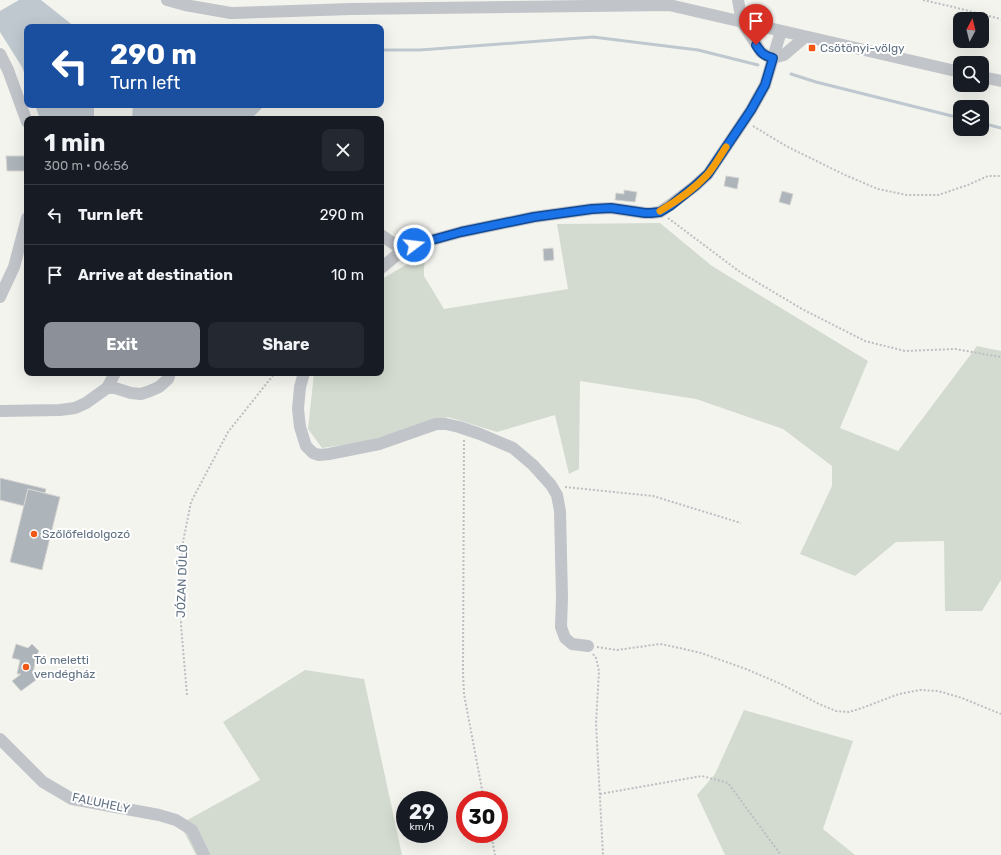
<!DOCTYPE html>
<meta charset="utf-8">
<style>
:root{--surface:#171b24;--page:#242831;--text:#f1f3f6;--muted:#9ea1a6;--line:#363941;--accent:#8c9099}
body{margin:0;font-family:Rubik,sans-serif;background:var(--page);color:var(--text);height:100vh;display:flex;flex-direction:column;font-size:15px;white-space:nowrap}
*{box-sizing:border-box;margin:0}
p{font-size:13px;color:var(--muted)}
.icon{flex:none;width:22px;height:22px;fill:none;stroke:currentColor;stroke-width:2;stroke-linecap:round;stroke-linejoin:round}
.map{position:relative;flex:1;overflow:hidden}
.side{position:absolute;left:24px;top:116px;width:360px;height:260px;display:flex;flex-direction:column;background:var(--surface);border-radius:8px;box-shadow:0 4px 16px #0002}
.side>*{flex:none}
.banner{position:absolute;left:24px;top:24px;width:360px;height:84px;border-radius:8px;box-shadow:0 4px 16px #0002;background:#1a4fa0;color:#fff;overflow:hidden}
.needle{width:26px;rotate:7deg}
.fabs{position:absolute;left:953px;top:12px;display:grid;gap:8px}
.fabs a{display:grid;place-items:center;width:36px;height:36px;border-radius:8px;background:var(--surface);box-shadow:0 4px 16px #0002;font-size:20px}
.speed{position:absolute;left:396px;top:791px;display:flex;gap:8px;font-size:20px;font-weight:700;text-align:center}
.speed>*{display:grid;place-content:center;width:52px;height:52px;border-radius:50%;background:var(--surface);box-shadow:0 4px 16px #0002;line-height:1}
.speed small{font-size:10px;font-weight:400}
.speed .limit{border:6px solid #d22;background:#fff;color:#111}
.pin{position:absolute;display:grid;place-items:center;width:34px;height:34px;color:#fff;margin:-41px -17px;border-radius:50% 50% 50% 0;rotate:-45deg;box-shadow:0 0 4px #0007}
.pin .icon{rotate:45deg}
.me{position:absolute;width:44px;margin:-22px;rotate:75deg;stroke-linejoin:round;filter:drop-shadow(0 0 3px #0008)}
.turn{display:flex;align-items:center;gap:14px;height:84px;padding:0 20px;font-size:18px}
.turn .icon{width:52px;height:52px;stroke-width:2.5}
.turn b{display:block;font-size:28px;line-height:34px}
.round{display:grid;place-items:center;flex:none;width:42px;height:42px;border-radius:8px;background:var(--page)}
.summary{display:flex;align-items:center;justify-content:space-between;height:68px;padding:0 20px}
h1{font-size:24px;font-weight:700;line-height:30px}
.button{display:flex;gap:8px;margin-top:auto;padding:8px 20px}
.button a{flex:1;height:46px;border-radius:8px;background:var(--accent);color:#fff;font-size:16px;font-weight:700;line-height:46px;text-align:center}
.button a+a{background:var(--page);color:var(--text)}
ul{padding:0;list-style:none}
li{display:flex;align-items:center;gap:12px;height:60px;padding:0 20px;border-top:1px solid var(--line)}
li div{flex:1}
li b{display:block;font-size:15px}
li em{font-style:normal}
.map>svg:first-child{display:block}
.green{fill:#d3dbd0}
.water{fill:#bec8ce}
.lines{fill:none;stroke-linecap:round;stroke-linejoin:round}
.stream{stroke:#bec8ce;stroke-width:3}
.building{fill:#adb4ba;stroke:#d5d5d2}
.path{stroke:#bcbec1;stroke-width:2;stroke-dasharray:2 2;stroke-linecap:butt}
.minor{stroke:#c1c4c8;stroke-width:12}
.route-casing{stroke:#114b97;stroke-width:10}
.route{stroke:#1a73e8;stroke-width:7}
.slow{stroke:#f59e0b;stroke-width:7}
.poi-dot{fill:#f15712;stroke:#fff;stroke-width:1.5}
.labels{text-anchor:middle;stroke-width:4;stroke-linejoin:round;paint-order:stroke}
.poi-label{font-size:12px;fill:#607183;stroke:#fff;text-anchor:start}
.street-label{font-size:12px;fill:#607183;stroke:#fff}
</style>
<div class="map">
<svg width="1001" height="855" viewBox="0 0 1001 855">
<rect width="100%" height="100%" fill="#f4f4ef"/>
<g class="green">
<polygon points="660,223 712,266 868,361 840,428 898,451 977,346 1001,351 1001,580 982,611 945,611 944,541 896,542 855,576 800,554 832,486 832,466 783,429 696,399 580,381 579,469 569,474 555,415 497,432 448,417 364,442 322,448 308,429 314,373 381,373 381,281 382,279 426,253 424,268 424,276 444,309 568,289 557,224"/>
<polygon points="305,670 364,679 402,855 196,855 180,824 260,780 223,722"/>
<polygon points="744,710 853,741 823,829 855,855 725,855 697,795 715,774"/>
</g>
<g class="water">
<polygon points="19,0 41,0 75,27 27,27 27,81 22,67 0,32 0,11"/>
<polygon points="35,105 94,105 94,119 40,119"/>
<polygon points="133,105 265,105 251,119 132,119"/>
</g>
<g class="lines">
<g class="stream">
<polyline points="381,50 420,50 593,37 698,50 758,65"/>
<polyline points="791,74 816,82 960,118"/>
<polyline points="982,123 1001,128"/>
</g>
</g>
<g class="building">
<polygon points="6,156 27,156 27,171 7,171"/>
<polygon points="726,176 739,178 737,189 724,186"/>
<polygon points="624,190 637,192 635,202 615,200 616,193 624,194"/>
<polygon points="782,191 793,194 790,205 779,202"/>
<polygon points="553,248 554,260 544,261 543,249"/>
<polygon points="0,478 46,489 45,493 28,489 24,506 0,500"/>
<polygon points="28,489 60,497 42,570 10,562"/>
<polygon points="16,644 28,648 32,644 39,651 36,656 33,674 36,680 21,691 12,681 21,674 17,674 20,660 12,658"/>
</g>
<g class="lines">
<g class="path">
<polyline points="923,0 949,6 1001,19"/>
<polyline points="753,126 786,146 845,175 878,189 907,195 938,195 968,185 988,176 1001,176"/>
<polyline points="668,218 740,272 802,309 865,341 905,351 955,349 1001,357"/>
<polyline points="464,440 463,672 464,694 484,800"/>
<polyline points="565,487 653,496 741,523"/>
<polyline points="597,647 617,650 660,644 675,647 701,653 746,669 781,684 819,704 836,711 849,712 862,708 899,694 920,690 938,691 962,698 1001,714"/>
<polyline points="593,654 596,658 599,671 596,723 603,855"/>
<polyline points="187,695 181,625 182,547 191,502 228,432 275,373"/>
<polyline points="600,794 702,776 728,783 781,855"/>
<polyline points="491,834 495,855"/>
</g>
<g class="minor">
<polyline points="167,0 185,5 231,13 351,9 669,5 960,72"/>
<polyline points="738,0 742,22 761,52 767,56 773,58 784,55 805,37"/>
<polyline points="0,54 8,70 27,122"/>
<polyline points="982,77 1001,81"/>
<polyline points="381,235 403,250"/>
<polyline points="381,268 403,250 414,245 461,232 534,217 592,209 611,208 645,213 651,213 660,212 670,205 695,186 708,174 751,110 765,85 781,31"/>
<polyline points="0,297 14,267 27,218"/>
<polyline points="304,373 300,387 298,409 300,427 306,446 313,453 319,455 329,454 379,444 436,424 446,424 459,427 480,434 513,448 533,465 551,485 557,495 560,511 562,598 561,627 565,638 572,644 588,646"/>
<polyline points="107,388 115,388 131,393 141,394 150,391 159,387 168,379 170,373"/>
<polyline points="0,411 60,410 75,408 86,403 107,388 115,373"/>
<polyline points="0,739 43,782 72,799 159,815 176,820 192,830 204,855"/>
</g>
</g>
<g class="lines">
<defs>
<path id="route" d="M 414,245 L 461,232 L 534,217 L 592,209 L 611,208 L 645,213 L 651,213 L 660,212 L 670,206 L 695,186 L 708,174 L 751,110 L 765,85 L 773,58 C 764,56 761,53 756,45"/>
</defs>
<use href="#route" class="route-casing"/>
<use href="#route" class="route"/>
<path class="slow" d="M 660,211 C 677,201 694,189 707,175 C 714,167 720,156 726,147"/>
</g>
<g class="poi-dot">
<rect x="808" y="44" width="8" height="8" rx="2"/>
<circle cx="34" cy="534" r="4"/>
<circle cx="26" cy="667" r="4"/>
</g>
<g class="labels">
<g class="poi-label">
<text x="820" y="52">Csötönyi-völgy</text>
<text x="42" y="538">Szőlőfeldolgozó</text>
<text x="34" y="664">Tó meletti<tspan x="34" dy="14">vendégház</tspan></text>
</g>
<g class="street-label">
<text transform="translate(182 581) rotate(-88)" y="4">JÓZAN DŰLŐ</text>
<text transform="translate(101 803) rotate(12)" y="4">FALUHELY</text>
</g>
</g>
</svg>
<div class="fabs">
<a><svg class="needle" viewBox="-14 -14 28 28"><path d="M0-13l5 13h-10z" fill="#e53935"/><path d="M0 13l5-13h-10z" fill="#9ea1a6"/></svg></a>
<a><svg class="icon" aria-label="search" viewBox="0 0 24 24"><circle cx="10" cy="10" r="6"/><path d="M15 15l6 6"/></svg></a>
<a><svg class="icon" aria-label="layers" viewBox="0 0 24 24"><path d="M12 4l9 5-9 5-9-5zM3 14l9 5 9-5"/></svg></a>
</div>
<div class="speed"><div>29<small>km/h</small></div><div class="limit">30</div></div>
<div class="pin" style="left:756px;top:45px;background:#d93025"><svg class="icon" aria-label="arrive" viewBox="0 0 24 24"><path d="M6 21V4h12l-3 4 3 4H6"/></svg></div>
<svg class="me" style="left:414px;top:245px" viewBox="-20 -20 40 40"><circle r="17" fill="#1a73e8" stroke="#fff" stroke-width="3"/><path d="M0-11L8 9 0 5-8 9z" fill="#fff"/></svg>
<div class="banner">
<div class="turn"><svg class="icon" aria-label="left" viewBox="0 0 24 24"><path d="M17 20v-9H6M10 6l-5 5 5 5"/></svg><div><b>290 m</b>Turn left</div></div>
</div>
<section class="side">
<div class="summary"><div><h1>1 min</h1><p>300 m · 06:56</p></div><a class="round"><svg class="icon" aria-label="close" viewBox="0 0 24 24"><path d="M6 6l12 12M18 6L6 18"/></svg></a></div>
<ul>
<li><svg class="icon" aria-label="left" viewBox="0 0 24 24"><path d="M17 20v-9H6M10 6l-5 5 5 5"/></svg><div><b>Turn left</b></div><em>290 m</em></li>
<li><svg class="icon" aria-label="arrive" viewBox="0 0 24 24"><path d="M6 21V4h12l-3 4 3 4H6"/></svg><div><b>Arrive at destination</b></div><em>10 m</em></li>
</ul>
<div class="button"><a>Exit</a><a>Share</a></div>
</section>
</div>
